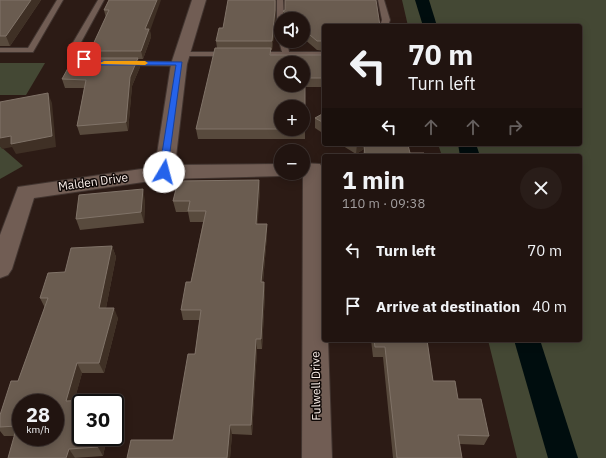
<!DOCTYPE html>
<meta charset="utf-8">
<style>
:root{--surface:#211410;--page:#291d19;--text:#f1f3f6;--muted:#a29e9f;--line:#3e3330}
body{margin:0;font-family:"IBM Plex Sans",sans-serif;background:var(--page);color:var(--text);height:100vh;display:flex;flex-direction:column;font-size:15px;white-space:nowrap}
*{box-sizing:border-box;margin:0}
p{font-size:13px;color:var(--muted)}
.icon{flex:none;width:22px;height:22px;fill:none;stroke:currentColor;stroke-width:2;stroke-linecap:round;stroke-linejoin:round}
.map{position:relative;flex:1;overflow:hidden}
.drawer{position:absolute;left:322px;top:154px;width:260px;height:188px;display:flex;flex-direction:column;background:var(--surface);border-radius:4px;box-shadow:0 2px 10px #0003,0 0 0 1px var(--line)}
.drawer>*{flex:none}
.top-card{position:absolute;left:322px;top:24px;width:260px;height:122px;border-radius:4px;box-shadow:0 2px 10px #0003,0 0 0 1px var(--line);background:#211410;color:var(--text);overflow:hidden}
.tools{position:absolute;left:274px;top:12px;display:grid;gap:8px}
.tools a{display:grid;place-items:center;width:36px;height:36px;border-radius:50%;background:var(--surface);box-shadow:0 2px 10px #0003,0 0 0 1px var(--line);font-size:20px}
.speed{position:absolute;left:12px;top:394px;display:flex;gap:8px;font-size:20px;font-weight:700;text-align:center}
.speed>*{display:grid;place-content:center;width:52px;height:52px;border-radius:50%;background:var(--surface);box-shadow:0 2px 10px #0003,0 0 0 1px var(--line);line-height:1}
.speed small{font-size:10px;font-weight:400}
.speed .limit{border:2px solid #111;border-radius:6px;background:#fff;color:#111}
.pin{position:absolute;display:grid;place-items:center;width:34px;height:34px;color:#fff;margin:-17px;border-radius:8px;box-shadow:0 2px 6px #0006}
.me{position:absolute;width:44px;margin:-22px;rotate:8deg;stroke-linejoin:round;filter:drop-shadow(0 0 3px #0008)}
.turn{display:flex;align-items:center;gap:14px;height:84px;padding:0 20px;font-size:18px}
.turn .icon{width:52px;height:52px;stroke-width:2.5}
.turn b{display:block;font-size:28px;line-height:34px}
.lanes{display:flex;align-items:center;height:38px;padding:0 20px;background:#0003;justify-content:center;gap:20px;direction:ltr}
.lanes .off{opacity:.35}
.round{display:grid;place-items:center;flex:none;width:42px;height:42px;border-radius:21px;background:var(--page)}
.headline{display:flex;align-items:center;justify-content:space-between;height:68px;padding:0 20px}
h1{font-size:24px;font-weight:700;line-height:30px}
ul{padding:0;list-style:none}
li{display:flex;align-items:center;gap:12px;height:56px;padding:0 20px}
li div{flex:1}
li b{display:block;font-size:15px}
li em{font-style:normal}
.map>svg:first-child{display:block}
.green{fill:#444834}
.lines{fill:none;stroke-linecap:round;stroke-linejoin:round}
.canal{fill:#000d0e;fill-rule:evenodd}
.service-casing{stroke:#423530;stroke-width:2}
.minor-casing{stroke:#423530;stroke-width:2}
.service{fill:#715d54;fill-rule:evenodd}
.minor{fill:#715d54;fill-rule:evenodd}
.wall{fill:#584a3d}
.shaded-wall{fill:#3f3025}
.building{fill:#6a5c50;stroke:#807368;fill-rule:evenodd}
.route{fill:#2563eb;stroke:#184099}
.slow{fill:#f59e0b}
.labels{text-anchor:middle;stroke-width:3;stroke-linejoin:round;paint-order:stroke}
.street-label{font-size:12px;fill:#fbefea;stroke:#0f0806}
</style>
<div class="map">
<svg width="606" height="458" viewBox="0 0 606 458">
<rect width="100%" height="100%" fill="#2c1b15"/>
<g class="green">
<polygon points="402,0 606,0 606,458 517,458 488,340 580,340 580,156 442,156 438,144 580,144 580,26 408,26"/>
<polygon points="0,63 45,63 26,95 0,95"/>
<polygon points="0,146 23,166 0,179"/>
</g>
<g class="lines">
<g class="canal">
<polygon points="415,0 429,0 437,26 423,26"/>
<polygon points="458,144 476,144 480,156 460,156"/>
<polygon points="514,340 540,340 578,458 548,458"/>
</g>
<defs>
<g id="service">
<polygon points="57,0 63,0 33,52 0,52 0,48 28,48"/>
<path d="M 98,0 L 104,0 L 79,46 L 90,61 L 96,61 L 100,63 C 97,67 90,66 85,65 L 71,46 Z"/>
<polygon points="277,0 283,0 284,19 281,19 281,30 277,28"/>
<polygon points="378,0 384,0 390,20 388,26 380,26 382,20"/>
<polygon points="281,39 281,41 287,41 289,52 324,52 324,56 258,56 254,54 258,52 282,52 279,41"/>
<polygon points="180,52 229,52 233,54 229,56 183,56 179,54"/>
<polygon points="122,61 179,62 183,64 179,66 125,65 121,63"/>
</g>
<g id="minor">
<polygon points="192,0 206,0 187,64 175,165 281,164 281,173 289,173 288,175 281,176 164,179 34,198 12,269 8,275 0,278 0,235 18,187 155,167 171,64"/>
<polygon points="303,163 320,164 323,169 324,340 328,340 332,458 302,458 303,175 296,173 303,173"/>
</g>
</defs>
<use href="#service" class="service-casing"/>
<use href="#minor" class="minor-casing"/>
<use href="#service" class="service"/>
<use href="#minor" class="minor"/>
</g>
<g class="wall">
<polygon points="0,0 41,0 10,46 0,46"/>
<polygon points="109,0 150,31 151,37 143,59 138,59 140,67 132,86 128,131 80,135 77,126 84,88 65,88 62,79 92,58 90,51 106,18 104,10"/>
<polygon points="276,0 276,19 272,50 271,50 271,55 324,55 324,87 305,87 305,139 198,139 196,129 217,48 216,41 223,28"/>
<polygon points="283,11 324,26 324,51 317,50 303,38 303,19 283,19"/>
<polygon points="324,113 324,134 315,128 315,118"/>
<polygon points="340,144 372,144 371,145 425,156 363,156 364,149 356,154"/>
<polygon points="259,180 260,191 257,224 267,224 267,235 263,282 264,282 265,293 262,349 257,349 252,435 232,434 230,458 127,458 173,440 195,354 200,320 183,320 181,310 191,282 203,222 190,222 188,212 176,212 173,201"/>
<polygon points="145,200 144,223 80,230 76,219"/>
<polygon points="112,246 116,257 106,308 118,318 104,373 82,373 74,401 108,399 110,403 81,403 81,437 107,437 103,456 74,458 8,458 15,436 4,436 0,431 0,415 18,381 45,308 40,298 65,272"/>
<polygon points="371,340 427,340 433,381 458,399 489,436 484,445 460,444 462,458 393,458 383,357 373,357"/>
</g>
<g class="shaded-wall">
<polygon points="31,0 41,0 10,46 6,36"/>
<polygon points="157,0 161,0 150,31 151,37 143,59 141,51 145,29"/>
<polygon points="275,0 276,19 272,50 272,41"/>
<polygon points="138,58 140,67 132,86 128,131 126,122 130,77"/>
<polygon points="48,93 52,103 56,147 16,154 12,147 2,149 0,146 0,138 11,136"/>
<polygon points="357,144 372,144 364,149 364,145 364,149 356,154"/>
<polygon points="259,180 260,191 257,235 256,224"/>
<polygon points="143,189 145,200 144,223 141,212"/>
<polygon points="267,224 267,235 262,293 261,282"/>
<polygon points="112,246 116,257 104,318 99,308"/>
<polygon points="264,282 265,293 262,349 261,339"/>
<polygon points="114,308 118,318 104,373 99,363"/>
<polygon points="256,339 257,349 252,435 251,425"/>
<polygon points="77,363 82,373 72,410 66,401"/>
<polygon points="230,425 232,434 230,458 227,458"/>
<polygon points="100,437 107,437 103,456 98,447"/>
<polygon points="69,449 75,458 66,458"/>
</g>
<g class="building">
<polygon points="0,0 31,0 6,36 0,36"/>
<polygon points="109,0 157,0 145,29 149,29 141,51 90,51 109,10 104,10"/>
<polygon points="228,0 275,0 275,10 272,41 216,41 219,28 223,28"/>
<polygon points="285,0 376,0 380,26 324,26 324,41 317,41 303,29 303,19 292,19 283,11 285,10"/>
<path d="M 215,48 L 271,48 L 270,55 L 324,55 L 324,78 L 305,78 L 305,129 L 196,129 ZM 281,63 L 303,63 L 303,85 L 281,85 ZM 281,107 L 303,107 L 303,129 L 281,129 Z"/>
<polygon points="86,58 138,58 130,77 126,122 77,126 86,80 62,79 73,59"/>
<polygon points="48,93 52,136 11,144 11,136 0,138 0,102"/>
<polygon points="324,113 324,123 315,118"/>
<polygon points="364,145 408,145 410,153 424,153 425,156 365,156"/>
<polygon points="259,180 256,224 267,224 261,282 264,282 261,339 256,339 251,425 230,425 227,458 127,458 131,440 173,440 188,354 195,354 201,310 181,310 186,282 191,282 206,211 188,211 190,201 173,201 178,181"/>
<polygon points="143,189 141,212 76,219 79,195"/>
<path d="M 112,246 L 99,308 L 114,308 L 99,363 L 77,363 L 66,401 L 108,399 L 107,403 L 81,403 L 81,437 L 100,437 L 98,447 L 69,449 L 66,458 L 8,458 L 17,426 L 0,427 L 0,415 L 11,381 L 18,381 L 48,298 L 40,298 L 48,273 L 65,272 L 71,248 ZM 21,403 L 55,403 L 55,437 L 21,437 Z"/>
<polygon points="374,340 427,340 433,381 455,381 458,399 481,399 489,436 458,435 462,458 397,458 385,347 375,347"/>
</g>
<polygon class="route" points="81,58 86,58 90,61 182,62 167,174 164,174 159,172 176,65 88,65 81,60"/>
<polygon class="slow" points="104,61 145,61 148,63 145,65 101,64 100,63"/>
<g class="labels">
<g class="street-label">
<text transform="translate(93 182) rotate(-8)" y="4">Malden Drive</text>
<text transform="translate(316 386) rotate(-91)" y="4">Fulwell Drive</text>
</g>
</g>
</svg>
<div class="tools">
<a><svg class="icon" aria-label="sound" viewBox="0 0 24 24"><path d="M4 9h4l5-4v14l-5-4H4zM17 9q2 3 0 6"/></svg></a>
<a><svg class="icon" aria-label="search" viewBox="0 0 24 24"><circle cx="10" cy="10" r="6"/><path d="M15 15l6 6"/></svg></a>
<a>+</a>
<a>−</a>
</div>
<div class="speed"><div>28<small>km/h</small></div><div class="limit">30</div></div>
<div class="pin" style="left:84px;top:59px;background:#d93025"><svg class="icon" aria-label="arrive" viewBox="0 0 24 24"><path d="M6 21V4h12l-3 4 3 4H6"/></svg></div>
<svg class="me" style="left:164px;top:172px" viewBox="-20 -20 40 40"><circle r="19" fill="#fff"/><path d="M0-13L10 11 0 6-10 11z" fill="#2563eb"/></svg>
<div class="top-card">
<div class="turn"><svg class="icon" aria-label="left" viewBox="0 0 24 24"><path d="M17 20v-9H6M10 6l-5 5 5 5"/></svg><div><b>70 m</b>Turn left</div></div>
<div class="lanes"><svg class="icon" aria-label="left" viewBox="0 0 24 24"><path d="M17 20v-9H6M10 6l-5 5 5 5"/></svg><svg class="icon off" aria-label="ahead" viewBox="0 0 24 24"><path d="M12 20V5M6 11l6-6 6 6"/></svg><svg class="icon off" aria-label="ahead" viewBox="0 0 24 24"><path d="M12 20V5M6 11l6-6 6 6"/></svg><svg class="icon off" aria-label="right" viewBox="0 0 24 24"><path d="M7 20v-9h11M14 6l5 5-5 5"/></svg></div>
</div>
<section class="drawer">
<div class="headline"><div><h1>1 min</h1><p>110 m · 09:38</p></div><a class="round"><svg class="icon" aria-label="close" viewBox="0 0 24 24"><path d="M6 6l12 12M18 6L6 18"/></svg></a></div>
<ul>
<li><svg class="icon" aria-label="left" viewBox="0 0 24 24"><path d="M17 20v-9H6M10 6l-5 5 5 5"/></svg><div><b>Turn left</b></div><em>70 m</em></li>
<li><svg class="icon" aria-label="arrive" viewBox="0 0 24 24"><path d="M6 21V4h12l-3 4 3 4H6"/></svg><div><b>Arrive at destination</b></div><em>40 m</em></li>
</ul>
</section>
</div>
